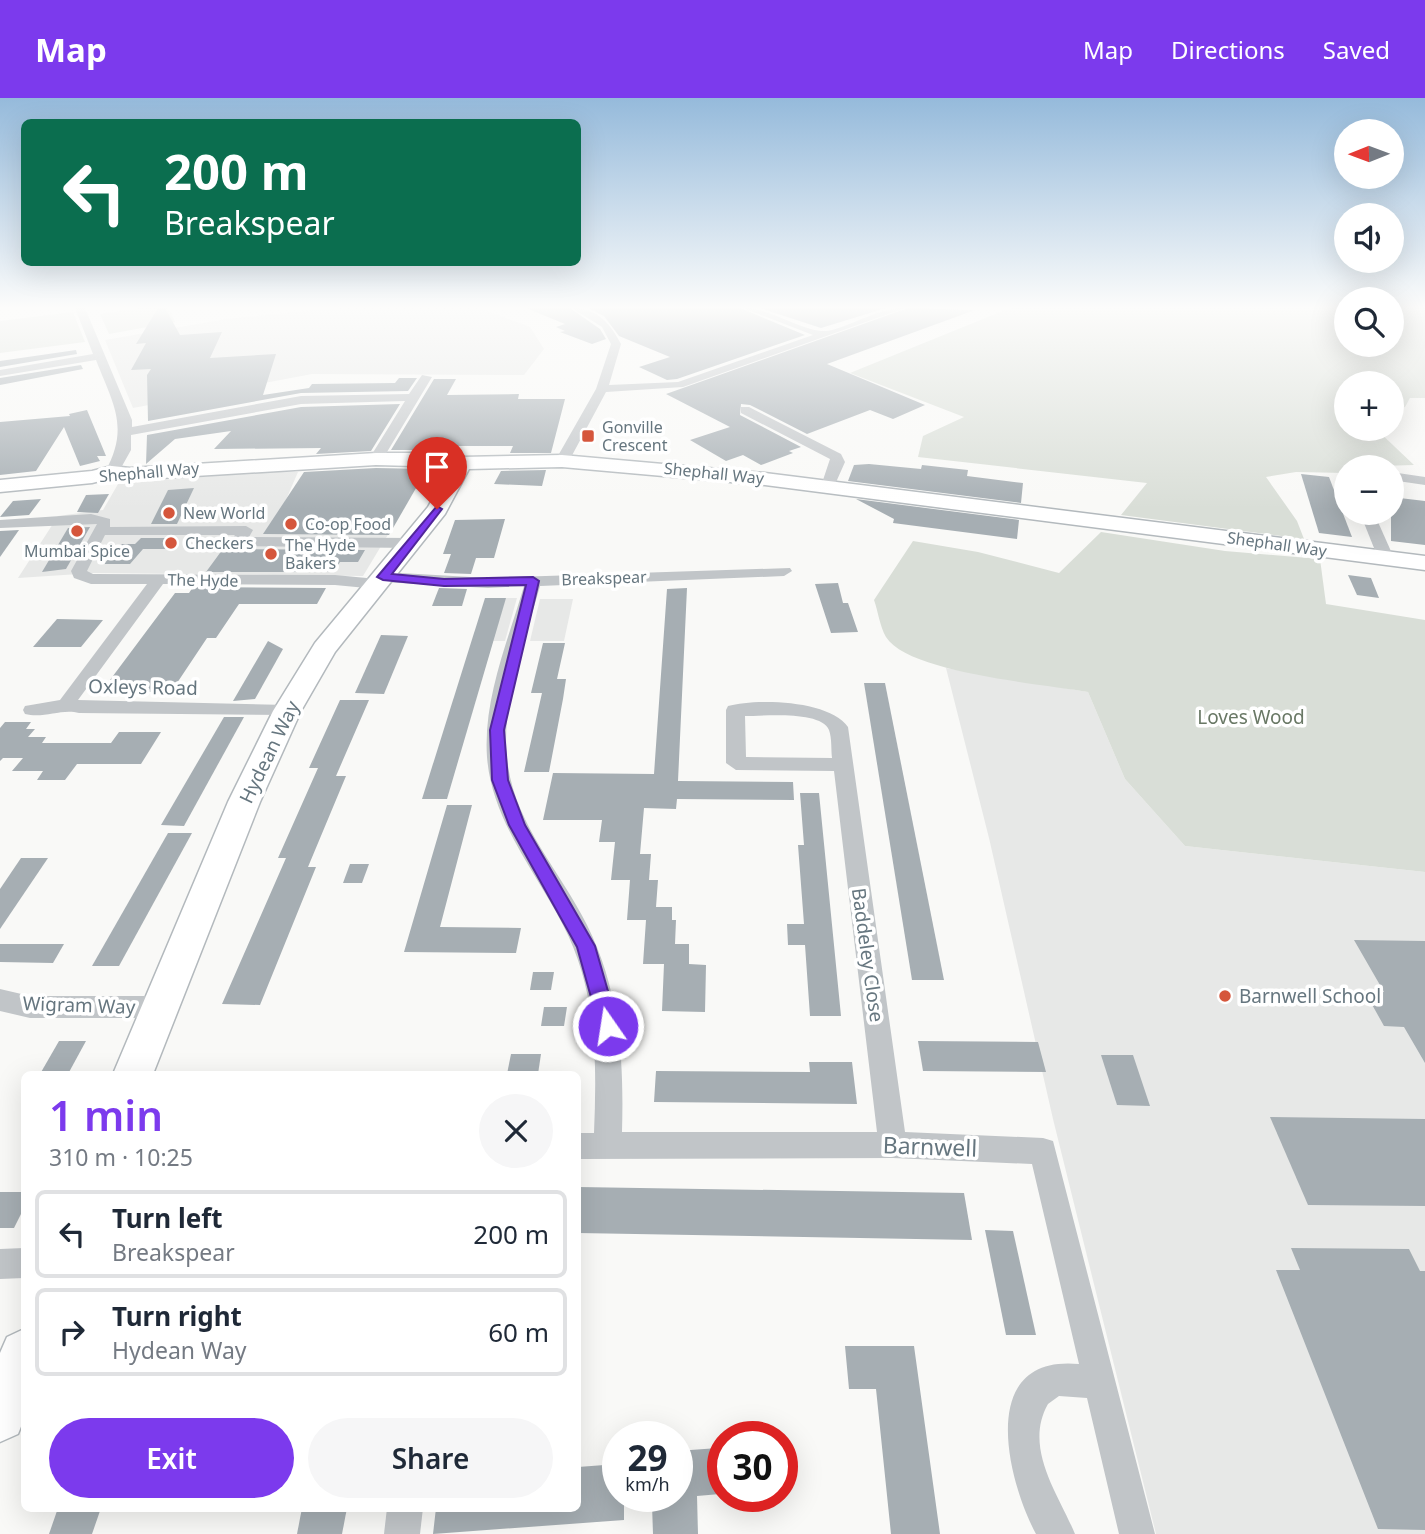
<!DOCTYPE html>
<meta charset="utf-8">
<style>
:root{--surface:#fff;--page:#f6f6f7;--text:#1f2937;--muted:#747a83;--line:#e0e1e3;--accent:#7c3aed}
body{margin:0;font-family:"Noto Sans",sans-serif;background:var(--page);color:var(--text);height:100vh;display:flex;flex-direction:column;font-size:26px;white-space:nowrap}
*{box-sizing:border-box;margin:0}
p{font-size:23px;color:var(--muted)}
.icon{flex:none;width:38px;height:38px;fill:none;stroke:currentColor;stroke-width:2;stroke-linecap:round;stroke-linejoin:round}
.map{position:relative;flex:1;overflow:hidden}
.sheet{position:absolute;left:21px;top:973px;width:560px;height:441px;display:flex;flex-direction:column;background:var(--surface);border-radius:10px;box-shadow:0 7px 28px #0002}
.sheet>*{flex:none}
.top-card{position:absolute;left:21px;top:21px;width:560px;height:147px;border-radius:10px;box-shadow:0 7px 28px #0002;background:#0b6e4f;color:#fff;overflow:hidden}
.needle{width:46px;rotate:269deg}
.fabs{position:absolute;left:1334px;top:21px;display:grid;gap:14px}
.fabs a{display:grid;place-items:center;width:70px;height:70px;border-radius:50%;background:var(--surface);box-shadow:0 7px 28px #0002;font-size:35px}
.speed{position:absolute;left:602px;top:1323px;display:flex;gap:14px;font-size:35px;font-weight:700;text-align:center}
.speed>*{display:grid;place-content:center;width:91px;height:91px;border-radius:50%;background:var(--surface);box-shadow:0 7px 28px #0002;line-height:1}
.speed small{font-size:18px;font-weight:400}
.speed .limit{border:10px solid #d22;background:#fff;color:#111}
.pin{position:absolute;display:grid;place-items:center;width:60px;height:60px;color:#fff;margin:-72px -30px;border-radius:50% 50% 50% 0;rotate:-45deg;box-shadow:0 0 7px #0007}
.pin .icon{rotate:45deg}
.me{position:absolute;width:77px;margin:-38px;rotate:347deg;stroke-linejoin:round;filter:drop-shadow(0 0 5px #0008)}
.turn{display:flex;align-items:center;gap:24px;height:147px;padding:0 28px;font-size:32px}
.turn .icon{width:91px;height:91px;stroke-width:2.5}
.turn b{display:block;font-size:49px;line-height:60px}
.round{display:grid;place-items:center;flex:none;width:74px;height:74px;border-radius:37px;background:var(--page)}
.overview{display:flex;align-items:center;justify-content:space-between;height:119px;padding:0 28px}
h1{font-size:42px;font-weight:600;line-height:52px;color:var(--accent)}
.primary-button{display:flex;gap:14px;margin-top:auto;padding:14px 28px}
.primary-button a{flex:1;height:80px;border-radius:42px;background:var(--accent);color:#fff;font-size:28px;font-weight:600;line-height:80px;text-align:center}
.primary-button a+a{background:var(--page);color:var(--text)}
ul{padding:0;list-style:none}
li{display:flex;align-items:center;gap:21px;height:88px;margin:0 14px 10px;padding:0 14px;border:4px solid var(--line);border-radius:10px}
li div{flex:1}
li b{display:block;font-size:26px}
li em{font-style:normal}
header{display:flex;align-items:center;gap:42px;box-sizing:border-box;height:98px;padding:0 35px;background:var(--accent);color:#fff}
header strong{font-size:33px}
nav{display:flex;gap:38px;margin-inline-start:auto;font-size:24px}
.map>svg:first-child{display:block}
.built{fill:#e7e8e7}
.green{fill:#d9ded7}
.building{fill:#a6aeb3}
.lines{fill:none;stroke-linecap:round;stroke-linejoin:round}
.secondary-casing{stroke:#b3b9bd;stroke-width:3}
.street{fill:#c1c5c8;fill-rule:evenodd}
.secondary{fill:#fff;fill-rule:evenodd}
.route{fill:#7c3aed;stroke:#51269a;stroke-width:2}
.poi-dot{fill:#d5563c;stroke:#fff;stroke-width:2.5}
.labels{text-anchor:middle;stroke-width:7;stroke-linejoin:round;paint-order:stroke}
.far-poi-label{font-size:16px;fill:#66767f;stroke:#fff;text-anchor:start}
.far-street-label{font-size:16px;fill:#66767f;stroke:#fff}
.street-label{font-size:19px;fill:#66767f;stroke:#fff}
.park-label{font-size:19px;fill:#697865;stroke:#fff}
.poi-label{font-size:19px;fill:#66767f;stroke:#fff;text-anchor:start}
.near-street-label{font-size:23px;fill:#66767f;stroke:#fff}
</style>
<header>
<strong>Map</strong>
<nav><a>Map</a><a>Directions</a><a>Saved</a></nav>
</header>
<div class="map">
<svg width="1425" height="1436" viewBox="0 0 1425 1436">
<rect width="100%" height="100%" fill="#f9f9f7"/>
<g class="built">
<polygon points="335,210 479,210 530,229 544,251 524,277 312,276 133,310 105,242 226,221"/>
<polygon points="258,374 298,374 285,404 398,420 363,478 94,475 18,480 58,418 103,412 118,386"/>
<polygon points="489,500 517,500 505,543 475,543"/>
<polygon points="540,501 573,501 564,543 530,543"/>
<polygon points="946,570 1088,594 1125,681 1185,748 1425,774 1425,1436 1156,1436 1053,1021 989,740"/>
</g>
<g class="green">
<polygon points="138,210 169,210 175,224 109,236 100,216"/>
<polygon points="1010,210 1346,210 1346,247 1391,247 1391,210 1425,210 1425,300 1410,300 1405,309 1391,313 1391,285 1346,285 1346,331 1376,331 1414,367 1346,369 1346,375 1296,374 1266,379 1297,423 1304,441 1121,417 1147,385 918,359 923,338 964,319 850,275"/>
<polygon points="73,214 85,244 0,255 0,223"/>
<path d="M 1101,434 L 1225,453 L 1320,461 L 1326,506 L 1425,522 L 1425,774 L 1185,748 L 1125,681 L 1088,594 C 1044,586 908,575 886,539 C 880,529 878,513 874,502 L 913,443 L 978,454 L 1059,475 Z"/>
</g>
<g class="building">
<polygon points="158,210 165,210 180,237 222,234 210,260 276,256 263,297 309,290 312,286 395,285 399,280 417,280 408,293 301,295 148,323 147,277 151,271 131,272 146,245 136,246"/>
<polygon points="526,210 570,210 600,231 606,241 592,246 560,234 565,233 556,229 565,226"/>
<polygon points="588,210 740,210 805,237 677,281 667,282 639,269 670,259 619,238 604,218"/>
<polygon points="760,210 886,210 821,230"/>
<polygon points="908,210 975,212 827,266 925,307 893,321 870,312 807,336 750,307 741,306 740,317 801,349 789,353 793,355 761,367 743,357 726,363 690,342 730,329 666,296"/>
<polygon points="76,252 77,256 0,269 0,263"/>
<polygon points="81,267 83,271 0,287 0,280"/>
<polygon points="434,281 456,281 447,297 519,296 518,301 565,301 551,355 510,355 513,348 438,348 436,352 391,352"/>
<polygon points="400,306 371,353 316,356 321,350 214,351 231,333 175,341 146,366 147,337 301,309"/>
<polygon points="87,312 106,358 97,358 100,363 80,368 64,329 36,373 0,377 0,324 70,318 69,316"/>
<polygon points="869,366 921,371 922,367 968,372 967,378 1023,385 1021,405 848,383 854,367"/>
<polygon points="376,370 427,371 389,437 263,436 304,374"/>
<polygon points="546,372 542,388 494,386 501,373"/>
<polygon points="1301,376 1329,379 1352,439 1319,435"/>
<polygon points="194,390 177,426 151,426 168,392"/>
<polygon points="109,396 98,415 77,414 86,397"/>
<polygon points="1391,399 1425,403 1425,447 1391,443"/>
<polygon points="41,401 29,417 0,419 13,403"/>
<polygon points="856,401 1019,422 1017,441 893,425 894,421"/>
<polygon points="505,421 494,460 476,460 471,476 444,475 451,456 443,456 455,422"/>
<polygon points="90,429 66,471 42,474 68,430"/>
<polygon points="19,432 0,459 0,433"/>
<polygon points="141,440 171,440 166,451 143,451 130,466 104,466 122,446 135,446"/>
<polygon points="228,444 238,451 365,452 358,464 340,464 334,474 206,474"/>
<polygon points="1348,477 1371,480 1379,500 1357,497"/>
<polygon points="838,485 843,505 848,505 858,534 831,535 815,486"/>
<polygon points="193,489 326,490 317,506 239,506 216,540 207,540 171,594 101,594 175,495 189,495"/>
<polygon points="439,490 467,491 462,508 432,508"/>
<polygon points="687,490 678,683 793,684 794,702 677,701 676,711 644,710 640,756 651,756 649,782 658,782 656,809 672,809 672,822 676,822 675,846 689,846 689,866 706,867 705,914 662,913 664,866 643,866 646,822 627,822 630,782 611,782 615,744 599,744 602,722 543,722 553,675 654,676 667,491"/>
<polygon points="485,500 506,500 447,701 422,701"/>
<polygon points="57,521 103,522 81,549 33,549"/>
<polygon points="381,537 408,538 384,596 355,595"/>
<polygon points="268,543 283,551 255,601 233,603"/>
<polygon points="543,545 565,545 557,581 566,581 563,601 549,674 524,674 542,595 531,595"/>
<polygon points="864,585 885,585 944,882 912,882"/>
<polygon points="340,602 369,602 336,678 346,678 308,769 316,769 260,907 222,906 286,760 278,760 318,670 309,670"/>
<polygon points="224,619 244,619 184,728 161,727"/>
<polygon points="5,624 31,624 26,631 35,631 28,639 46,639 42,645 111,645 119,634 161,634 141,666 77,666 65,682 37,682 43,673 12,673 23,660 3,660 0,663 0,630"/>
<polygon points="800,695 819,695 841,918 810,918 805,847 788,847 787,826 804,826 798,747 804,747"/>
<polygon points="447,707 472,707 440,829 521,830 516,855 404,854"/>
<polygon points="168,735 192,735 119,868 92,868"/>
<polygon points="21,760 48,760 0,831 0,791"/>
<polygon points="350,766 369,766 362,785 343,785"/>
<polygon points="1354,842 1425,843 1425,965 1404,929 1384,928 1365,894 1384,894"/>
<polygon points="0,846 64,846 53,865 0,864"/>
<polygon points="533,874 554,874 551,892 530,892"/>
<polygon points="544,909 567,909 564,928 541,928"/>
<polygon points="59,943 86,943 68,976 40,976"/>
<polygon points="918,943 1038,944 1046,974 923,973"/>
<polygon points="511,956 541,956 538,976 507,976"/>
<polygon points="1101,957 1133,957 1150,1008 1117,1007"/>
<polygon points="809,964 852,964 857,1006 654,1004 656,973 810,974"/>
<polygon points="1270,1019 1425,1021 1425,1108 1308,1107"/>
<polygon points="578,1089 964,1095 972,1142 578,1135"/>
<polygon points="0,1094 24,1094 24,1110 14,1130 0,1130"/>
<polygon points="985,1132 1013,1133 1036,1237 1006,1237"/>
<polygon points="1291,1150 1409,1151 1420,1173 1425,1173 1425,1432 1378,1431 1276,1172 1300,1172"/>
<polygon points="845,1248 914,1248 940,1436 891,1436 876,1291 849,1291"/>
<polygon points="718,1350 720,1396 697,1398 698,1436 653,1436 652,1406 669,1405 669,1398 677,1398 677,1353"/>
<polygon points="618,1366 618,1398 624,1398 624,1422 433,1436 436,1410 578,1410 578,1369"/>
<polygon points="58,1410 101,1410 92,1436 49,1436"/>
<polygon points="302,1410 347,1410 342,1436 297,1436"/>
</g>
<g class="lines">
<defs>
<g id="secondary">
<polygon points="376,355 438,355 462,359 562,357 765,375 1425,458 1425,472 765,387 562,369 469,371 445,416 335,554 301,613 260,704 153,976 113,976 228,704 273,613 315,545 428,409 450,369 376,367 130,382 112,380 92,385 0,394 0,382 92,373 112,368 130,370"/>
<polygon points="24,1231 24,1321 18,1336 0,1344 0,1255 7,1239"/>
</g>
</defs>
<use href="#secondary" class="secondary-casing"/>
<g class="street">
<path d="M 75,210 L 85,210 L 132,322 L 132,329 L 301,298 L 409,296 L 422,277 L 432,279 L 381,364 L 369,361 L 405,303 L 301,306 L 131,337 L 131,352 L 117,377 L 112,378 L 105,374 C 130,329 113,306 96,262 L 0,278 L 0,272 L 93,256 Z"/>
<path d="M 572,210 C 596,209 611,226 621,246 L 609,287 L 678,284 L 813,237 L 743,210 C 771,210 794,230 821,233 C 841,235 878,208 905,210 L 683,289 L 606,294 L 569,363 L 562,367 L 555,363 L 596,291 L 611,246 L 602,229 Z"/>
<polygon points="741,309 749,309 841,356 845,364 833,391 821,388 830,361 741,315"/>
<polygon points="1391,374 1425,379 1425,387 1391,382"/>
<polygon points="1360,415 1374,415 1394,460 1391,463 1386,465 1378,460"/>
<path d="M 91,416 L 110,421 L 110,429 L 246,428 L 253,432 L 249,439 L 412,440 L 420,445 L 412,450 L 238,448 L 230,443 L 235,437 L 105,437 L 87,473 L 93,476 L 335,477 L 377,481 L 377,476 L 383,474 L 488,480 L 790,470 L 792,473 L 784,478 L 540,488 C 525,543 501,602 507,660 C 513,724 559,771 587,827 C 620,893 624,962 622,1034 L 877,1034 L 834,673 L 736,672 L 726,665 L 726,612 L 728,608 C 757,600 830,602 848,629 L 905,1034 L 1043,1040 L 1053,1043 L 1155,1436 L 1119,1436 L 1087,1300 L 1059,1298 L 1048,1306 C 1023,1350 1059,1397 1075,1436 L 1036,1436 C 1007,1382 976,1256 1079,1266 L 1032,1066 L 893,1060 L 578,1061 L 578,1035 L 594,1035 C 597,963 597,892 563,827 C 535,772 492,723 487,659 C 483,601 508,543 524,488 L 488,490 L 383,484 L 383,489 L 377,491 L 335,487 L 163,486 L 78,602 L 287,607 L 296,613 L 294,617 L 79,615 C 62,610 44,621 25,616 L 23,612 L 25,608 L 60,602 L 147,486 L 91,486 L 74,480 L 71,473 L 97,426 L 0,430 L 0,422 ZM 745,618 C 762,618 821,612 829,632 C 832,640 831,652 832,660 L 746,659 Z"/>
<polygon points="0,891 30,898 159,898 168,901 172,909 168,917 159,920 30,920 0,913"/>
<polygon points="24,1150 24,1180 0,1181 0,1151"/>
<polygon points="387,1410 423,1410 420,1436 384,1436"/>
</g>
<use href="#secondary" class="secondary"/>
</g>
<linearGradient id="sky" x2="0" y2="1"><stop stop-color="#95badb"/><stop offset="0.51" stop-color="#fcfcfb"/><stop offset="1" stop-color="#fcfcfb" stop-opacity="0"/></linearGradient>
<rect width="1425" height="411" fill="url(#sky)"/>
<polygon class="route" points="437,408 442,411 392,476 444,481 533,479 539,483 504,632 508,682 525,727 595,848 618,928 615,933 601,933 599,928 577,849 509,727 492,682 490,632 526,487 444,488 383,482 377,479"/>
<g class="poi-dot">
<rect x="581" y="331" width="14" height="14" rx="3.5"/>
<circle cx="169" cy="415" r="7"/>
<circle cx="291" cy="426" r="7"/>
<circle cx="77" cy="433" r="7"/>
<circle cx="171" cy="445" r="7"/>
<circle cx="271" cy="456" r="7"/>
<circle cx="1225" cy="898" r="7"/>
</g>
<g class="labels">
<g class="far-poi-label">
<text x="602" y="335">Gonville<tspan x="602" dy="18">Crescent</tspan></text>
<text x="183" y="421">New World</text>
<text x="305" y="432">Co-op Food</text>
<text x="185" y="451">Checkers</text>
<text x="285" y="453">The Hyde<tspan x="285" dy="18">Bakers</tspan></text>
<text x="77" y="459" text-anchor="middle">Mumbai Spice</text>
</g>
<g class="far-street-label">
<text transform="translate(149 374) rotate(-5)" y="6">Shephall Way</text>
<text transform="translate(714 375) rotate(6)" y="6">Shephall Way</text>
<text transform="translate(1277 446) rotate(8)" y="6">Shephall Way</text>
<text transform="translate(604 480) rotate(-2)" y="6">Breakspear</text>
<text transform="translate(203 482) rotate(1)" y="6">The Hyde</text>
</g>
<g class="street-label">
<text transform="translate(143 589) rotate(1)" y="7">Oxleys Road</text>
<text transform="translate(269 654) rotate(-64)" y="7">Hydean Way</text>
<text transform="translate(868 857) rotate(82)" y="7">Baddeley Close</text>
<text transform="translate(79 907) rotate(2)" y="7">Wigram Way</text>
</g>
<g class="park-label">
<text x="1251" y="626">Loves Wood</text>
</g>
<g class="poi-label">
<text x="1239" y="905">Barnwell School</text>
</g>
<g class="near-street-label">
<text transform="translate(930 1049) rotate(2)" y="8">Barnwell</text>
</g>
</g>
</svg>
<div class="fabs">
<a><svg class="needle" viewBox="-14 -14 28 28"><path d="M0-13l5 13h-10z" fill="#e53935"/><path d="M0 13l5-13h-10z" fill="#747a83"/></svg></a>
<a><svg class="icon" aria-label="sound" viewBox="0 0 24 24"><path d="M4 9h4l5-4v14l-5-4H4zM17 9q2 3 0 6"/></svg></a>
<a><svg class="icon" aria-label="search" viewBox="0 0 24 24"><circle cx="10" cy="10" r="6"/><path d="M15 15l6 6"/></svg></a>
<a>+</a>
<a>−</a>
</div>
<div class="speed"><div>29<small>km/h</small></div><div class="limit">30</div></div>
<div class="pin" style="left:437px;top:411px;background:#d93025"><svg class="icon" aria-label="arrive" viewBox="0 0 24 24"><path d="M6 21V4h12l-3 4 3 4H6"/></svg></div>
<svg class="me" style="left:608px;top:928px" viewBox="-20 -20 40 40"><circle r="17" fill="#7c3aed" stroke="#fff" stroke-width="3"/><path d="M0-11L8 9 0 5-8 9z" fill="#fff"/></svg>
<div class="top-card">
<div class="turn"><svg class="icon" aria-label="left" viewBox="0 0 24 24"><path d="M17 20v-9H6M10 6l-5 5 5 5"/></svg><div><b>200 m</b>Breakspear</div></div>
</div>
<section class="sheet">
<div class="overview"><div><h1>1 min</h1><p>310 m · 10:25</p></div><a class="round"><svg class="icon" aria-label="close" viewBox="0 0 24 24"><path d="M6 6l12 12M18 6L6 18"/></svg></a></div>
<ul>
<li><svg class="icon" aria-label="left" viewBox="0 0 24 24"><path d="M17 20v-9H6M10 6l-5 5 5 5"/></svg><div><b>Turn left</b><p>Breakspear</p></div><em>200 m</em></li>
<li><svg class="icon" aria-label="right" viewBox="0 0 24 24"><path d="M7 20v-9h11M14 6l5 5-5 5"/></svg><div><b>Turn right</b><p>Hydean Way</p></div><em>60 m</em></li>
</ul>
<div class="primary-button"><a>Exit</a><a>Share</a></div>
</section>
</div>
